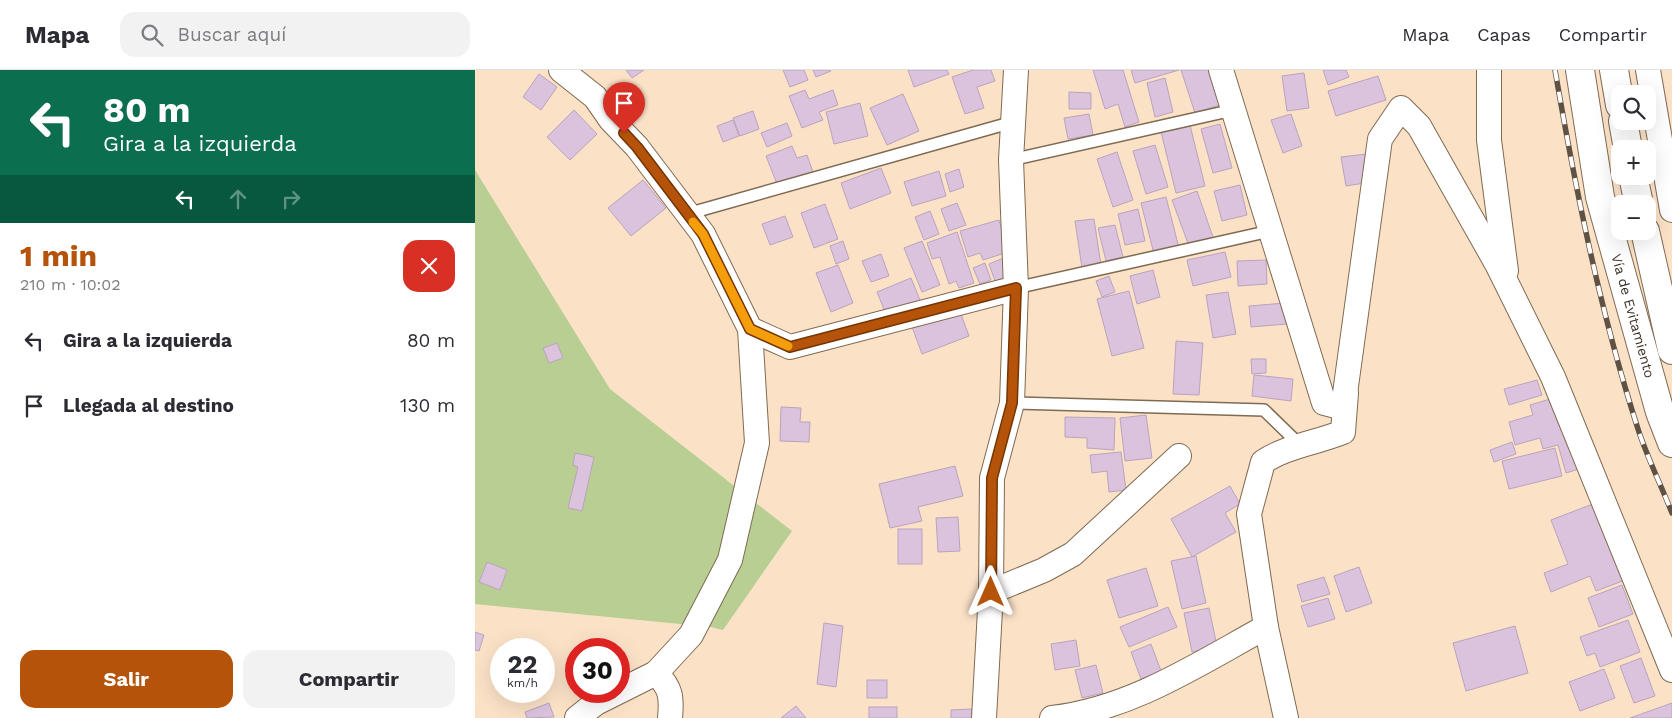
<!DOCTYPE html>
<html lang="es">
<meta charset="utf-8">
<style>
:root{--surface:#fff;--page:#f2f2f3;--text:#2b2b33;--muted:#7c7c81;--line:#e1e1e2;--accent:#b45309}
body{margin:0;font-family:"Work Sans",sans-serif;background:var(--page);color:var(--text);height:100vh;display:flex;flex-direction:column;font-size:19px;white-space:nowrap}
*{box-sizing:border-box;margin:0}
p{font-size:16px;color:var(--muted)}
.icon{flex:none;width:28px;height:28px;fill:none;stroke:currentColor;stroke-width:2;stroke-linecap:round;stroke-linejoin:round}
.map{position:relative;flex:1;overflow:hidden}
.details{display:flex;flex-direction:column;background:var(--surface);width:475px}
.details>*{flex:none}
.top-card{background:#0b6e4f;color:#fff;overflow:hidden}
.buttons{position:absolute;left:1136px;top:15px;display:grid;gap:10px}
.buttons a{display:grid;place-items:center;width:45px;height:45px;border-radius:10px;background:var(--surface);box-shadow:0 5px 20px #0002;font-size:25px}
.speed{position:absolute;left:15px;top:568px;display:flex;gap:10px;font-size:25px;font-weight:700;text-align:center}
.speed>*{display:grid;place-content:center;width:65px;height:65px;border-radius:50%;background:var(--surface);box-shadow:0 5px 20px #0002;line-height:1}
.speed small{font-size:12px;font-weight:400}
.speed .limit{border:8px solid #d22;background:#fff;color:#111}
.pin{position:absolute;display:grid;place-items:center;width:42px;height:42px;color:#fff;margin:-51px -21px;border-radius:50% 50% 50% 0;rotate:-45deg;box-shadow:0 0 5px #0007}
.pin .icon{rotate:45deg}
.me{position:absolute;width:55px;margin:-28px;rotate:0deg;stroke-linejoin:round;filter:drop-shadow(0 0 4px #0008)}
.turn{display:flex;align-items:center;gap:18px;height:105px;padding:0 20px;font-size:22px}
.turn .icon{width:65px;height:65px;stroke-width:2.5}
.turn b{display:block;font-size:35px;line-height:42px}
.lanes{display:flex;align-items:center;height:48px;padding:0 20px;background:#0003;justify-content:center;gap:25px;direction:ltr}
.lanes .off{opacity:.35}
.round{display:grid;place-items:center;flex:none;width:52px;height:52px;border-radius:15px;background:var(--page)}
.overview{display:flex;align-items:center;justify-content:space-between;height:85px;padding:0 20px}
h1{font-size:30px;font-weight:700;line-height:38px;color:var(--accent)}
.cta{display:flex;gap:10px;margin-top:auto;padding:10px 20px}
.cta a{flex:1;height:58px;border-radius:15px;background:var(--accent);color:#fff;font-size:20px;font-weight:700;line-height:58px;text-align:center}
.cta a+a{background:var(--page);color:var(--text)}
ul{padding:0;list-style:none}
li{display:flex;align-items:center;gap:15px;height:65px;padding:0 20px}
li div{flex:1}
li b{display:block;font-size:19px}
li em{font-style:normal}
header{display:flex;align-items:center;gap:30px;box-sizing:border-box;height:70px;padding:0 25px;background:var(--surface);border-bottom:1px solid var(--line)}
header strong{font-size:24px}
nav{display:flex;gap:28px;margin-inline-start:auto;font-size:18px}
.search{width:350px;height:45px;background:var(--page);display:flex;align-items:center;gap:12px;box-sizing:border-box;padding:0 18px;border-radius:15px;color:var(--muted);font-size:19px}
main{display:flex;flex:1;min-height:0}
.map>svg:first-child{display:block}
.green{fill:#b9ce93}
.building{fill:#dbc3de;stroke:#baa3bd}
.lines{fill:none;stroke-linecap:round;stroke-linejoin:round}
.lane-casing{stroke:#7f6a52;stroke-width:14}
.street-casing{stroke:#7f6a52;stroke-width:26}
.highway-casing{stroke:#7f6a52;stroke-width:30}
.lane{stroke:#fff;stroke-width:11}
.street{stroke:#fff;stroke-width:24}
.highway{stroke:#fff;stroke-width:28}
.rail-casing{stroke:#5f5245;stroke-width:5.5}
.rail{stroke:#fff;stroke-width:4;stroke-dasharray:11;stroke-linecap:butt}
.route-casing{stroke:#753606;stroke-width:12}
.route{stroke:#b45309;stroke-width:9}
.slow{stroke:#f59e0b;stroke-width:9}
.labels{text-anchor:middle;stroke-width:4.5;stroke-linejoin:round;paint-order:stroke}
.street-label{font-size:14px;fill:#3d3329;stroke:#fff}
</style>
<header>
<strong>Mapa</strong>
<div class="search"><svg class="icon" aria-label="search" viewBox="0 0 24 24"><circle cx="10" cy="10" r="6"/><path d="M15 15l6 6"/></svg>Buscar aquí</div>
<nav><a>Mapa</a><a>Capas</a><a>Compartir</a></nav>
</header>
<main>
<section class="details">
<div class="top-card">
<div class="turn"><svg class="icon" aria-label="left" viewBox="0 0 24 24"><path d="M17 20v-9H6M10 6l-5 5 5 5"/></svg><div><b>80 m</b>Gira a la izquierda</div></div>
<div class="lanes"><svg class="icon" aria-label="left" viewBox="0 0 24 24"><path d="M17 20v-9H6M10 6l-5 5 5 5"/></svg><svg class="icon off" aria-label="ahead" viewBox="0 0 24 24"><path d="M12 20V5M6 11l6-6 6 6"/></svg><svg class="icon off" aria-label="right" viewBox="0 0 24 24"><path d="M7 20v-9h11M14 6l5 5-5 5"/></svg></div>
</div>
<div class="overview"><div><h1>1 min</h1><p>210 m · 10:02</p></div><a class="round" style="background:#d93025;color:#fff"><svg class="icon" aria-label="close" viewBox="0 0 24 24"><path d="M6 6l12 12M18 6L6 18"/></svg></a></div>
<ul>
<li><svg class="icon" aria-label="left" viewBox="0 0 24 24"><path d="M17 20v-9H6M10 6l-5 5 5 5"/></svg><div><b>Gira a la izquierda</b></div><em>80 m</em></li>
<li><svg class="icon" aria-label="arrive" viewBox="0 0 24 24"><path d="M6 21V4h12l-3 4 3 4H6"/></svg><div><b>Llegada al destino</b></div><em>130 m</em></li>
</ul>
<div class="cta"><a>Salir</a><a>Compartir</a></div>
</section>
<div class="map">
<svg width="1197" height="648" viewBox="0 0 1197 648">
<rect width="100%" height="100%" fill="#fbe2c7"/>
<polygon class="green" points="0,100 135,319 317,461 248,560 236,557 0,534"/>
<g class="building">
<polygon points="151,0 169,0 157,8"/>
<polygon points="308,0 329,0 333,10 315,17"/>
<polygon points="338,0 355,0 356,1 341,7"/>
<polygon points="433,0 472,0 474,4 439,17"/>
<polygon points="498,0 516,0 520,11 502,17 509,38 490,44 477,7"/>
<polygon points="618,0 648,0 664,52 650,57 643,34 630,39"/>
<polygon points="656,0 704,0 660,13"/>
<polygon points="706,0 743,0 753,32 720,43"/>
<polygon points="848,0 871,0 874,7 853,15"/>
<polygon points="829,3 834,38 812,41 807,6"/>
<polygon points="64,4 82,17 66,40 48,27"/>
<polygon points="903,6 911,30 861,46 853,21"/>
<polygon points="690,8 698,42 680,47 672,13"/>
<polygon points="330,20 334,29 358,20 363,35 344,42 348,50 327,58 314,26"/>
<polygon points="594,22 616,23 616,39 594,39"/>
<polygon points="428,24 444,61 412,75 395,38"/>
<polygon points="385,33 393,66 359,74 351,42"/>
<polygon points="99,40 122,64 95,90 72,67"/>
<polygon points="278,41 284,59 265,66 258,48"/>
<polygon points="614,44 618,65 593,69 589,48"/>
<polygon points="816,44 827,76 808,83 796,50"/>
<polygon points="258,50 264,66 248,72 242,56"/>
<polygon points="312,53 317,66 292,77 286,63"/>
<polygon points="745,54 757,98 738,103 726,59"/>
<polygon points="715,55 730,116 701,123 686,62"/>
<polygon points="680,75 693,117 671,124 658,81"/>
<polygon points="317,76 322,88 332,85 339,105 304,119 291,86"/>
<polygon points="642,82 658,130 638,137 622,89"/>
<polygon points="891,84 896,112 871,116 866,87"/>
<polygon points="406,98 416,123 375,139 366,113"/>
<polygon points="484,99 489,117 475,122 470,104"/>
<polygon points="464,101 471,126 437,136 429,112"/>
<polygon points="168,110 191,138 156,166 133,138"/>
<polygon points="765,115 772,145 747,151 739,121"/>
<polygon points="722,121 739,170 715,179 697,130"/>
<polygon points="691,127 704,178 679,184 666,133"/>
<polygon points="482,133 491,155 474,161 466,139"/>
<polygon points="350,134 363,169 339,178 326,143"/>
<polygon points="663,139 670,171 650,175 643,144"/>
<polygon points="455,141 464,164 449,170 440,147"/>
<polygon points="310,146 318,167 295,175 287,154"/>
<polygon points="619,149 626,195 607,198 600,151"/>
<polygon points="524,150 533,182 508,190 505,183 493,187 485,161"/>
<polygon points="640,155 648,187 631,191 623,158"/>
<polygon points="482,162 499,213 484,218 481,211 474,214 465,187 457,189 452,173"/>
<polygon points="368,171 374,189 361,194 355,176"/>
<polygon points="447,171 465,215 447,222 429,178"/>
<polygon points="750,182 756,207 718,216 712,190"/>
<polygon points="406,184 414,206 396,212 387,191"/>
<polygon points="531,187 538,205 520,211 514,194"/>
<polygon points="791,190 792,214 763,216 762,191"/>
<polygon points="510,193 516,210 505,214 498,198"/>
<polygon points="363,195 378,233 356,242 341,203"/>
<polygon points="678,200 685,227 662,234 655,206"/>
<polygon points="634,206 640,222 627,227 621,211"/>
<polygon points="436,208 447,235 413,249 402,222"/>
<polygon points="654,221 669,278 637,286 622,229"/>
<polygon points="753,222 761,264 738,268 731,225"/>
<polygon points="810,233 812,254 776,257 774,236"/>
<polygon points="483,236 494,266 447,284 436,254"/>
<polygon points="701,271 728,273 724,325 698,324"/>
<polygon points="82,273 88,288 74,293 68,278"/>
<polygon points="776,289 791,289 791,303 777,304"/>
<polygon points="779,305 818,309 816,331 777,326"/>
<polygon points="1062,310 1067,325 1034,335 1029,319"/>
<polygon points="1082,327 1104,399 1091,403 1083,375 1068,379 1065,368 1040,375 1034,352 1058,345 1055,335"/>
<polygon points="306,337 326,338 325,352 335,352 334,372 305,371"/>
<polygon points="671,345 677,388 650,391 645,348"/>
<polygon points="590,347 640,348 639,380 612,378 612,368 590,367"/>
<polygon points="1037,372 1041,384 1019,392 1015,380"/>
<polygon points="1080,378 1087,406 1034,419 1027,391"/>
<polygon points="646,382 651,420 634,422 632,401 617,403 615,385"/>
<polygon points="100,383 119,387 107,441 93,438 103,397 98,395"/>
<polygon points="480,396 488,426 443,437 447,451 415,458 404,414"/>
<polygon points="755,416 765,434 750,443 761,462 717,487 696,449"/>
<polygon points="1123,432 1153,509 1121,521 1115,506 1076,522 1069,503 1093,494 1076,450"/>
<polygon points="483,447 485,481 463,482 461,448"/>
<rect x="423" y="459" width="24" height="35"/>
<polygon points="721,486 731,533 707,539 696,491"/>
<polygon points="12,492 32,500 25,520 4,512"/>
<polygon points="884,497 897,533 871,542 859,506"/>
<polygon points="671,498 683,536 644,548 632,510"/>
<polygon points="849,507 855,524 827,532 822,515"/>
<polygon points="1147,515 1158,544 1124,557 1113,528"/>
<polygon points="853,528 860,549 833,557 826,536"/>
<polygon points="693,537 702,557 654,577 645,557"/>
<polygon points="734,538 742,576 717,582 709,543"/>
<polygon points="1153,550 1165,582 1125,597 1120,583 1112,586 1105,567"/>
<polygon points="349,553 368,556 361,617 342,614"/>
<polygon points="1040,556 1053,603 991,621 978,573"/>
<polygon points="0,562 9,565 4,581 0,580"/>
<polygon points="601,570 605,596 580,600 576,574"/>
<polygon points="676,574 686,601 666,609 656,582"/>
<polygon points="1166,588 1180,626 1159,633 1145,596"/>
<polygon points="621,595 628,623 607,628 600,600"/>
<polygon points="1129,599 1140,628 1105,641 1094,612"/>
<rect x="392" y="610" width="20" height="18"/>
<polygon points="74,633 79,647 52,648 50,642"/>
<polygon points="1197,633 1197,648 1155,648"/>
<polygon points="321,636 331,648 306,648"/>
<rect x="394" y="637" width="28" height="11"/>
<polygon points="497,639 497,648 476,648 476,640"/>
</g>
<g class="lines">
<defs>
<g id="lane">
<polyline points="536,90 758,40"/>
<polyline points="212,144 538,52"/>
<polyline points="541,218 795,161"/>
<polyline points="537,333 789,340 826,376"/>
</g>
<g id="street">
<polyline points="86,0 120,27 136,50 162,77 228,164 275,259 315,277 541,218 536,90 541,0"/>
<polyline points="746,0 849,333 868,338 905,69 926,38 944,56 1022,194 1078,307 1197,600"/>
<polyline points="1014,0 1014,70 1031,201"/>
<polyline points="1173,0 1197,140"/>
<polyline points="516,522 569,500 598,484 704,386"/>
<polyline points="181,603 216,565 255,490 282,373 275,259"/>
<path d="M 102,648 L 121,633 L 181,603 C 196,618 197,627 195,648"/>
<polyline points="509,648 516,522 517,408 537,333 541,218"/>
<path d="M 577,648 C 656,639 723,594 791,557"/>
<path d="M 811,648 L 791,557 L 774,444 L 788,392 C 812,376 841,373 868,362 L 871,323"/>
</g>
<g id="highway">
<path id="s1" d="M 1105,0 L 1125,127 L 1185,342 L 1197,373"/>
<polyline points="1139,0 1145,35"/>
<polyline points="1148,51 1153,79"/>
<polyline points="1158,106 1164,134"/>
<polyline points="1170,161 1197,280"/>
</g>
</defs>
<use href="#lane" class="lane-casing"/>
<use href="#street" class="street-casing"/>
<use href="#highway" class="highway-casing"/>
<use href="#lane" class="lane"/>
<use href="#street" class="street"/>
<use href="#highway" class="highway"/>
<defs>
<path id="rail" d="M 1080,0 C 1101,122 1125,241 1163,359 C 1172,387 1186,415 1197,443"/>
</defs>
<use href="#rail" class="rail-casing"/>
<use href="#rail" class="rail"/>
</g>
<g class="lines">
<defs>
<polyline id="route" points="149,63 162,77 228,164 275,259 315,277 541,218 537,333 517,408 516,522"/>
</defs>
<use href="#route" class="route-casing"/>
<use href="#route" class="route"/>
<polyline class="slow" points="218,152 228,164 275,259 313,276"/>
</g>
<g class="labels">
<g class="street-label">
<text dy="5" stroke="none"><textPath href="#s1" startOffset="252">Vía de Evitamiento</textPath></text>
</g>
</g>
</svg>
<div class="buttons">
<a><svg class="icon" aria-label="search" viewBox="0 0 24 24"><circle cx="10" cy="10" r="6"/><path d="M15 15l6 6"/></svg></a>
<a>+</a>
<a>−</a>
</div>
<div class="speed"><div>22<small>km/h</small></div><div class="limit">30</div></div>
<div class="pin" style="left:149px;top:63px;background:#d93025"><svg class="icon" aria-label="arrive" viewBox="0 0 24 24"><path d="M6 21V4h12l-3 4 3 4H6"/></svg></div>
<svg class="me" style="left:516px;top:522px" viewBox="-20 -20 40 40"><path d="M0-17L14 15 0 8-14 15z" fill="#b45309" stroke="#fff" stroke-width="4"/></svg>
</div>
</main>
